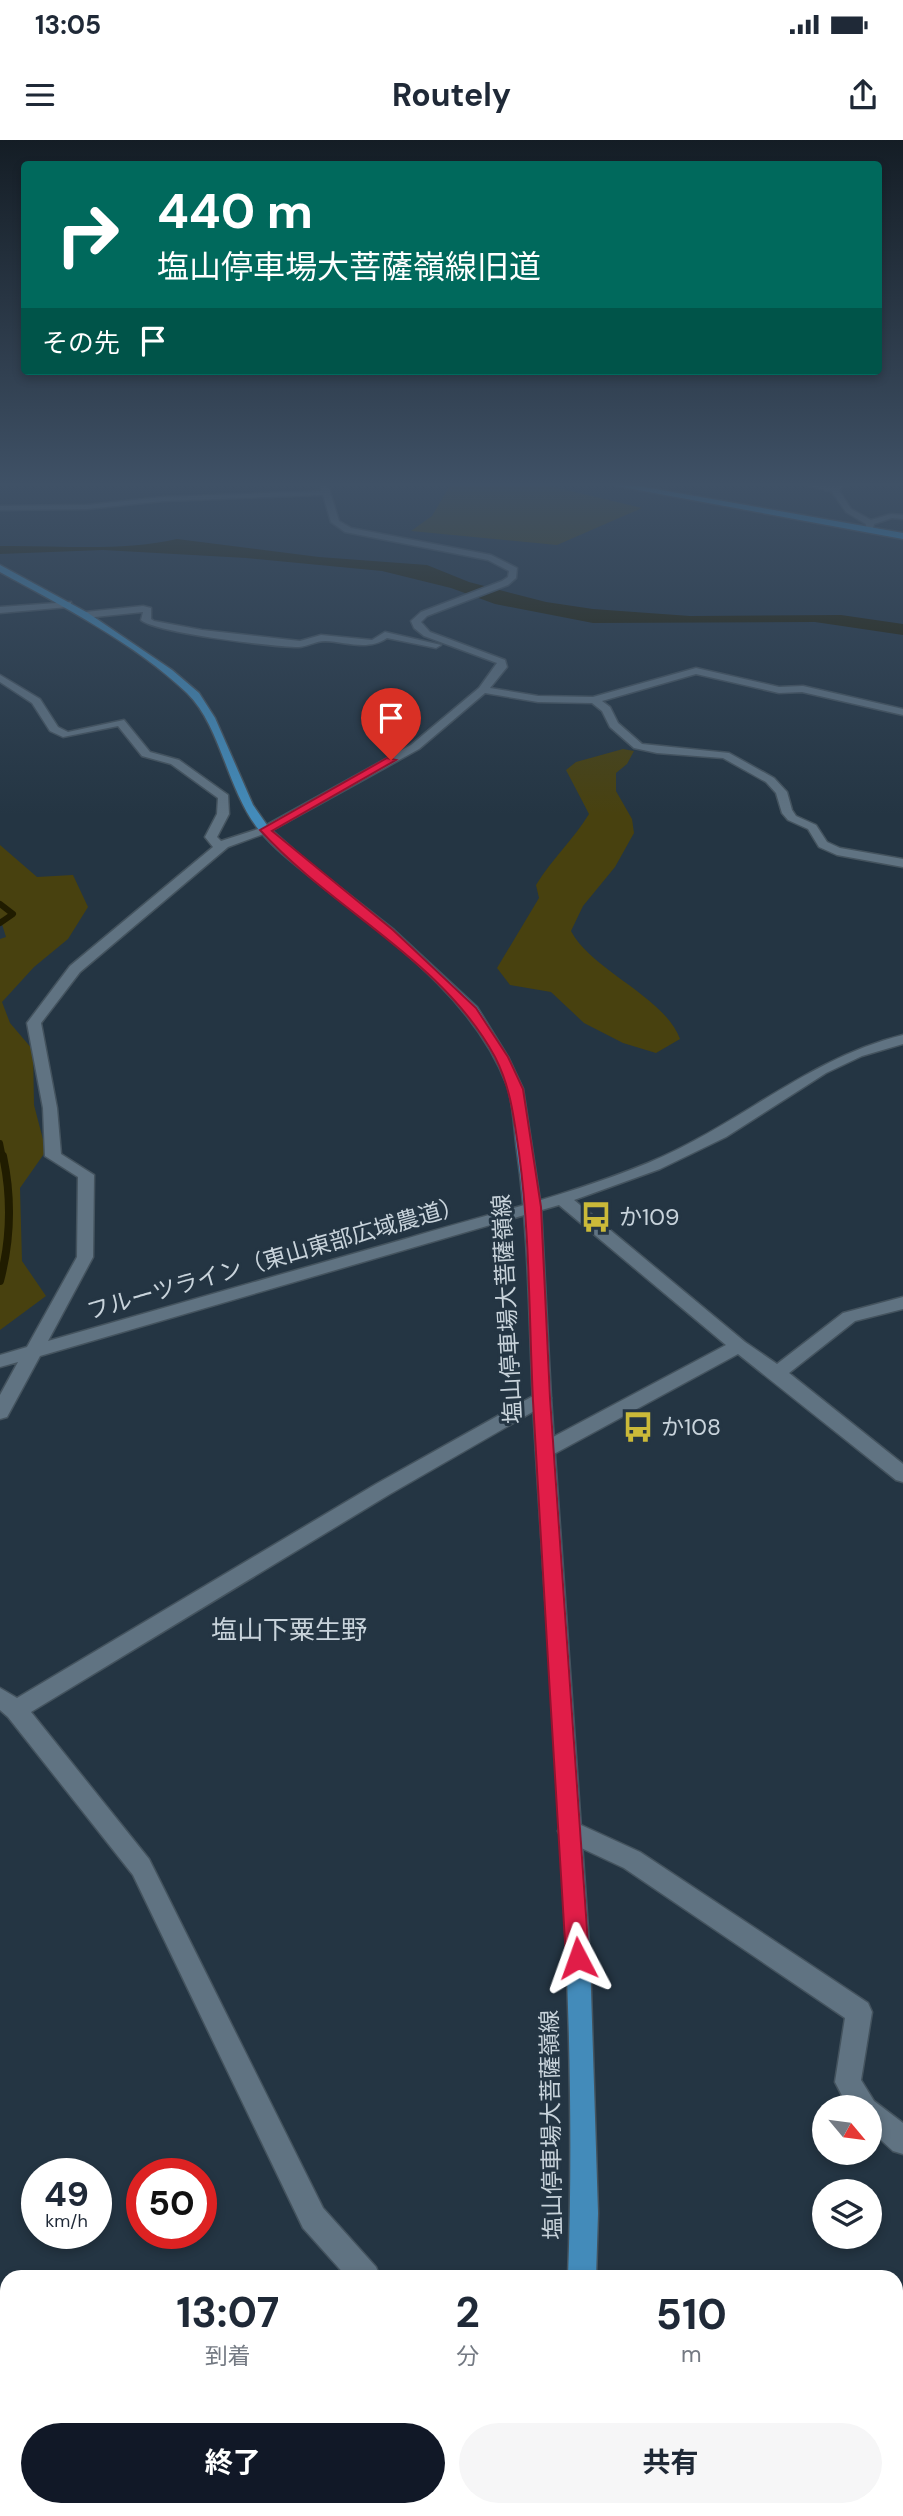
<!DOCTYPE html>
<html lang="ja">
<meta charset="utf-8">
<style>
:root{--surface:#fff;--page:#f6f6f7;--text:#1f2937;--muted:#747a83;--accent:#111827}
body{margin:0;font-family:"DM Sans","Noto Sans JP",sans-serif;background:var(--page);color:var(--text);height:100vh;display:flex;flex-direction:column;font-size:26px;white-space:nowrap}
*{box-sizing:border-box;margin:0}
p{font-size:23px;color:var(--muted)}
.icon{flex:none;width:38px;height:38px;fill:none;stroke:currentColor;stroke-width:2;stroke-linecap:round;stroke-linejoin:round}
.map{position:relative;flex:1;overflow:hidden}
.panel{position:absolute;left:0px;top:2130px;width:903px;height:247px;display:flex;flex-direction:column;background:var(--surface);border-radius:21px 21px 0 0;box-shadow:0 4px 10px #0003}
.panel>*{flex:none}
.top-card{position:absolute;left:21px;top:21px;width:861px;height:214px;border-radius:7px;box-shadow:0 4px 10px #0003;background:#00695c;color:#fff;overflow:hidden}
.needle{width:46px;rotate:119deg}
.tools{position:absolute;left:812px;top:1955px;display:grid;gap:14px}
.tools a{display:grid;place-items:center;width:70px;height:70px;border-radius:50%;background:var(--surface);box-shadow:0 4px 10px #0003;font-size:35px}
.speed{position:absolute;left:21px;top:2018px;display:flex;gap:14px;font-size:35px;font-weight:700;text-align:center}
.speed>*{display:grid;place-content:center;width:91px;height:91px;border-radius:50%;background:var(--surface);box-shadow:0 4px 10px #0003;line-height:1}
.speed small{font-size:18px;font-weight:400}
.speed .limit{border:10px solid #d22;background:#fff;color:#111}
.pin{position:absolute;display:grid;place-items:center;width:60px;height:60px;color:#fff;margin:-72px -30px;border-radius:50% 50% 50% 0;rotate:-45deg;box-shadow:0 0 7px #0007}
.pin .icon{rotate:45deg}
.me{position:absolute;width:77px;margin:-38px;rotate:356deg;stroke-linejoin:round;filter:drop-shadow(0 0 5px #0008)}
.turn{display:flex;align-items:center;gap:24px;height:147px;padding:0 21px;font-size:32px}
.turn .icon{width:91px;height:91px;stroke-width:2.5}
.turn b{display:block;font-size:49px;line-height:60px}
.then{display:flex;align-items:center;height:66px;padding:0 21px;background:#0003;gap:14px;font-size:26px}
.eta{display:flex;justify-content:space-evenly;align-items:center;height:119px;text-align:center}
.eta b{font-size:42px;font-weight:700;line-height:49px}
.button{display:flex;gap:14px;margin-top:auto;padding:14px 21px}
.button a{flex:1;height:80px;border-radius:42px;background:var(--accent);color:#fff;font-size:28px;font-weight:700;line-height:80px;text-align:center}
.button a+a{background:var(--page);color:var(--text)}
.status{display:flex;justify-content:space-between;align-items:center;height:49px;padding:0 35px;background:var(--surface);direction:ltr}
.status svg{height:19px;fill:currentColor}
header{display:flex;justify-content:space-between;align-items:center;height:91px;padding:0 21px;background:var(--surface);font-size:32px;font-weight:700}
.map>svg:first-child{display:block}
.green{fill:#48410f}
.water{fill:#201c00}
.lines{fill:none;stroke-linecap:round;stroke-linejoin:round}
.stream-far1{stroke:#201c00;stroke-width:6}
.stream{stroke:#201c00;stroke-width:8}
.minor-casing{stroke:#44535e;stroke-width:3}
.major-casing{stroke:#44535e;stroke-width:3}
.highway-casing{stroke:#44535e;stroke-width:3}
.minor{fill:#607382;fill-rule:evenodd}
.major{fill:#438bba;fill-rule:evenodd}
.highway{fill:#2f9be0;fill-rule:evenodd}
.route{fill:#e11d48;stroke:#92132f;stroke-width:2}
.labels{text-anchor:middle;stroke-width:6;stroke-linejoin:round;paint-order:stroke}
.poi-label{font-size:23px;fill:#c8d3db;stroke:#243543;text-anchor:start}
.street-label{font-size:23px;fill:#c8d3db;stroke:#243543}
.quarter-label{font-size:26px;fill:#c8d3db;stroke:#243543}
</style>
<div class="status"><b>13:05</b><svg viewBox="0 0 49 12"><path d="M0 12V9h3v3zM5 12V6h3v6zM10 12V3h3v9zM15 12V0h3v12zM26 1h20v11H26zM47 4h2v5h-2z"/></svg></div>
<header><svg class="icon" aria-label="menu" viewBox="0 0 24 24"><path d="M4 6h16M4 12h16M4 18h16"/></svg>Routely<svg class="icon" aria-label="share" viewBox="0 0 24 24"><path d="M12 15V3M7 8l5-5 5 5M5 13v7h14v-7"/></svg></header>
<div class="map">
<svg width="903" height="2376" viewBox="0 0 903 2376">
<rect width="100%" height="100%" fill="#243543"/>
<g class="green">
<polygon points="452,342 541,344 642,368 557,405 411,391 432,376"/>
<path d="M 623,609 L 634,611 L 627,624 L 616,633 L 616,651 L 632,679 L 634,693 L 615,727 L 583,766 L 571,791 C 591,830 665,857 680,899 L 656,913 L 623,903 L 584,883 L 551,852 L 510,845 L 497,828 L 539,758 L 536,745 C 552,719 573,700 589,674 L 566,630 L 576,622 Z"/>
<polygon points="0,705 37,737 73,735 88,767 68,799 34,827 2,862 10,883 33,910 34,965 46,1011 20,1048 22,1121 46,1156 0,1190 0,799 6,797 0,778"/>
</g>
<path class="water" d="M 177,399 L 319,417 L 427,425 L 469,442 L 546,462 L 593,469 L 690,476 L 841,475 L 903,484 L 903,495 L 815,482 L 593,483 L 495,464 L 451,448 L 382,431 L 246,418 L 103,410 L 0,414 L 0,406 C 58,405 119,412 177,399 Z"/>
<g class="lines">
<g class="stream-far1">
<polyline points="0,764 13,774 0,783"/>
<polyline points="0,1003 3,1018"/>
</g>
<path class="stream" d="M 0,1141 C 11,1099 12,1058 3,1016"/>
<defs>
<g id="minor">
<path d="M 319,342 L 327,342 L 339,381 L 351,388 L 491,415 L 517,428 L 516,438 L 508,445 L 427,476 L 421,482 L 430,492 L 505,520 L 507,527 L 490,548 L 538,556 L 593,557 L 696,528 L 779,547 L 803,546 L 903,569 L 903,575 L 802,552 L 779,553 L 696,534 L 602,561 L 610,567 L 618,583 L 642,604 L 729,613 L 774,638 L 787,652 L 792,670 L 796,676 L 816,685 L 827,702 L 840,708 L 903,719 L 903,727 L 837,715 L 819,707 L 808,689 L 788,680 L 782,673 L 776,653 L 766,642 L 723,618 L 657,613 L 634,608 L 610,587 L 602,571 L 592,563 L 538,562 L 485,553 L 419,609 L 269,692 L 228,707 L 80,832 L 41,883 L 57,968 L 61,1014 L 94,1035 L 93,1117 L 48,1201 C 167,1167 286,1133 405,1099 C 486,1075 570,1055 648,1023 C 740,985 806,919 903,895 L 903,904 L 862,916 L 826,933 L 726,997 L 660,1029 L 574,1060 L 745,1202 L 777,1224 L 843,1173 L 903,1157 L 903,1169 L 855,1181 L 789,1233 L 903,1324 L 903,1342 L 896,1340 L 738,1214 L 552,1315 L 538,1315 L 536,1310 L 538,1305 L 726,1205 L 559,1065 L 40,1216 L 7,1277 L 0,1279 L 0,1255 L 18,1222 L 0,1227 L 0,1215 L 27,1207 L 77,1117 L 78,1037 L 45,1016 L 43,968 L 27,883 L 70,826 L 213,707 L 205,697 L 217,674 L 218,658 L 171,624 L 142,616 L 118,586 L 63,597 L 50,591 L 32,563 L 0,542 L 0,535 L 40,559 L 58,587 L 68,592 L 124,580 L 150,612 L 179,620 L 228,655 L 229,674 L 217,697 L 221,701 L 261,688 L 411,605 L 479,548 L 497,523 L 424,496 L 414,488 L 411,481 L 421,472 L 502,441 L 508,437 L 509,431 L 488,420 L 345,392 L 331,382 L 323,355 L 163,361 L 87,369 L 0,370 L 0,366 L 87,365 L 163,357 L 322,351 Z"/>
<polygon points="798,342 833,347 839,342 860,342 843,346 839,350 851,369 871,380 891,374 903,375 903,379 892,378 874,384 872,392 866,392 866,384 846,372 832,352"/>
<polygon points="71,462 71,466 68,467 0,473 0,467"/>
<path d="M 143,466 L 151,468 L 151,479 L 154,481 L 202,490 L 300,501 L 321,495 L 372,500 L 385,492 L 441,505 L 436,508 L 387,498 C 369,511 346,502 325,501 C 316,501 308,506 299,507 C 275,507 156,493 141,480 L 143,472 L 85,478 L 80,475 L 85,472 Z"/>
<polygon points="542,1251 548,1253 551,1258 548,1263 390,1354 31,1572 149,1719 323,2068 376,2127 380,2137 347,2137 303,2088 133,1735 8,1577 0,1570 0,1548 17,1558 376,1344"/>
<polygon points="570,1680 640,1712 868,1863 872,1872 861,1940 874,1961 903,1983 903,2014 893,2011 870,1990 870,1967 848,1967 835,1942 845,1878 624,1728 562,1699 558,1691 562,1683"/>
<polygon points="536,2370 570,2370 573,2376 539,2376"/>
</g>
<g id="major">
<path d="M 0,425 L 88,473 L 172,530 L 199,553 L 215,578 L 253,665 L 269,688 L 310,724 L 394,790 L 477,867 L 508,917 L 523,949 L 541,1067 L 551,1258 L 590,1818 L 598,2073 L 596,2137 L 568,2137 C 579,1846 549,1554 533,1263 C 529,1179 529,1095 517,1011 C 514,990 514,965 507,945 C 474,859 393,802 324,748 C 302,730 277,712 259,690 C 227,650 221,586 187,553 C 136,504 62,466 0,432 Z"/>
<polygon points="562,2370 593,2370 594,2376 562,2376"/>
</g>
<polygon id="highway" points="595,342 616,342 903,393 903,399"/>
</defs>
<use href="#minor" class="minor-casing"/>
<use href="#major" class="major-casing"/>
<use href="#highway" class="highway-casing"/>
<use href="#minor" class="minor"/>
<use href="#major" class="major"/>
<use href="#highway" class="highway"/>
</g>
<linearGradient id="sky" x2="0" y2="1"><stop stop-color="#141d25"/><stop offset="0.51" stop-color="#3f5166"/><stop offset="1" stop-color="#3f5166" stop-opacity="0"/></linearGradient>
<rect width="903" height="675" fill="url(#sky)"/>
<path class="route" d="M 387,618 L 396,620 L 272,691 L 393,790 L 476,868 L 508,917 L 523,949 L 541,1067 L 550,1258 L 589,1818 L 586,1826 L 578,1829 L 570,1826 L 566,1818 C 555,1632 543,1447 533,1261 C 529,1178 530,1095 519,1013 C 514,979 511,948 495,917 C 442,819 333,771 260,690 Z"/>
<defs>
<symbol id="bus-bare" viewBox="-9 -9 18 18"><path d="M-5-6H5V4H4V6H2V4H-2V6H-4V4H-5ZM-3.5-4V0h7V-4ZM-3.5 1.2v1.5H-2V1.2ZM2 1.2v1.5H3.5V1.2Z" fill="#cbba39" stroke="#243543" stroke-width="2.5" paint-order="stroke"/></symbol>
</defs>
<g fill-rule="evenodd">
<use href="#bus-bare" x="574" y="1055" width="44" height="44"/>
<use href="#bus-bare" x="616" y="1265" width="44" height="44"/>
</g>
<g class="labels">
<g class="poi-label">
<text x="619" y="1085">か109</text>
<text x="661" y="1295">か108</text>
</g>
<g class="street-label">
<text transform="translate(275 1118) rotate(-16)" y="8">フルーツライン（東山東部広域農道）</text>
<text transform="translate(507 1169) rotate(-93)" y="8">塩山停車場大菩薩嶺線</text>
<text transform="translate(551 1985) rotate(-91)" y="8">塩山停車場大菩薩嶺線</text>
</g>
<g class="quarter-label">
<text x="289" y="1499">塩山下粟生野</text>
</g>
</g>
</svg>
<div class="tools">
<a><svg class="needle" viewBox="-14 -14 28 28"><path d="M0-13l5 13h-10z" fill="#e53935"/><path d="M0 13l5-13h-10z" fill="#747a83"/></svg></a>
<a><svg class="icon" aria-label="layers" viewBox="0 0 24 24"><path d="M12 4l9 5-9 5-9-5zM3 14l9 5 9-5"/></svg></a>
</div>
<div class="speed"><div>49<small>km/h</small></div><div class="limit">50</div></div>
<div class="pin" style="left:391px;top:620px;background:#d93025"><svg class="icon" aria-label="arrive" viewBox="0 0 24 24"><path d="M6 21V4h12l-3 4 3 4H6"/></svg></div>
<svg class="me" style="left:578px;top:1818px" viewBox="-20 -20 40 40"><path d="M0-17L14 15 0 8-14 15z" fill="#e11d48" stroke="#fff" stroke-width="4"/></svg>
<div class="top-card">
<div class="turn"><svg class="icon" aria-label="right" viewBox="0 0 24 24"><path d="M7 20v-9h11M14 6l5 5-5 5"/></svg><div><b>440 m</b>塩山停車場大菩薩嶺線旧道</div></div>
<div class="then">その先<svg class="icon" aria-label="arrive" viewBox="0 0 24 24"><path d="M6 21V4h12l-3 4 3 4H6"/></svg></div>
</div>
<section class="panel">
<div class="eta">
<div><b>13:07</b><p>到着</p></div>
<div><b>2</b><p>分</p></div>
<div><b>510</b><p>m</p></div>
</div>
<div class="button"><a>終了</a><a>共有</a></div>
</section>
</div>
